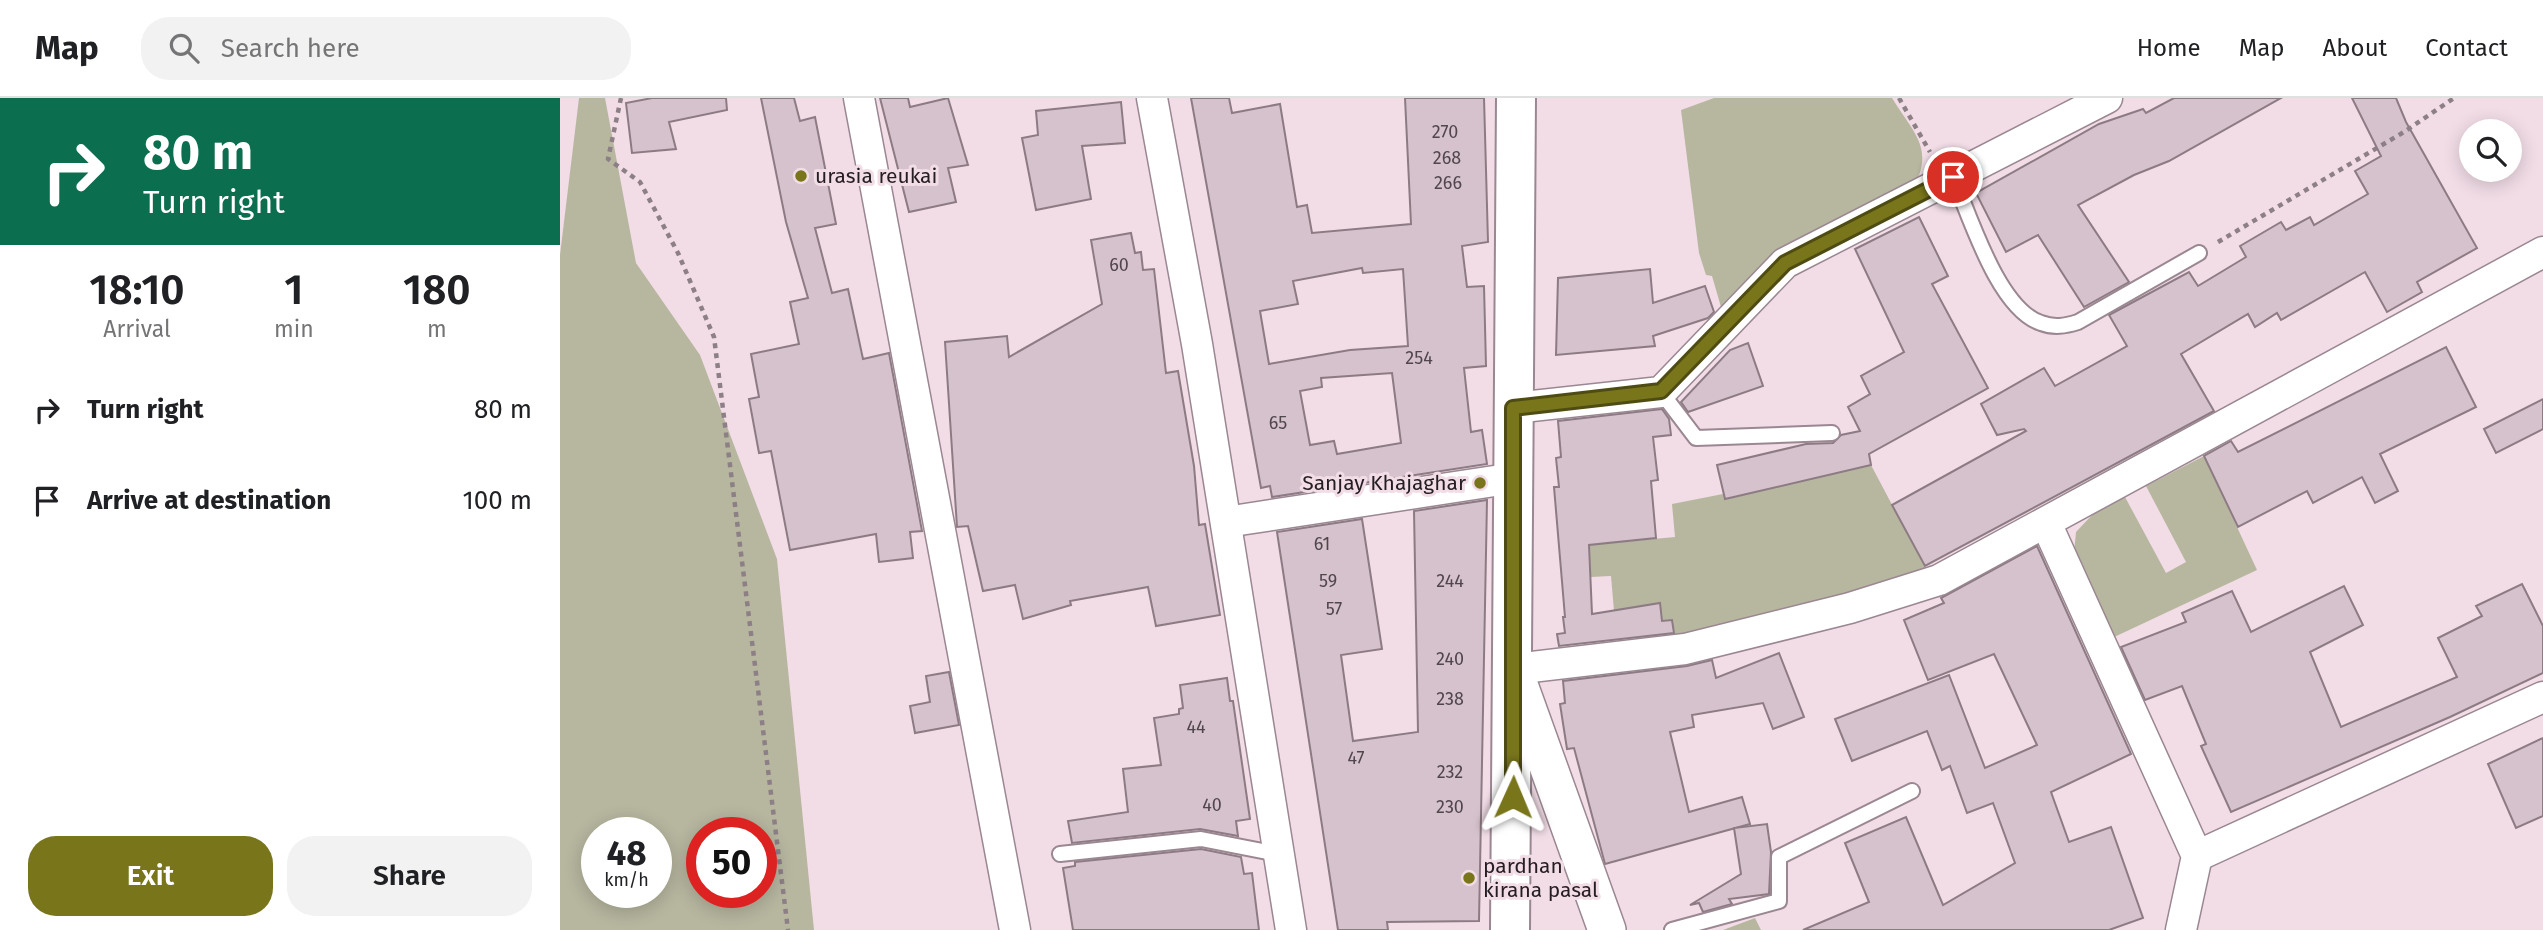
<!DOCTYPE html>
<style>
:root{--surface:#fff;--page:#f2f2f2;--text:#202124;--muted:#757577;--line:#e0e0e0;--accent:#78751b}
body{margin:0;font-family:"Fira Sans",sans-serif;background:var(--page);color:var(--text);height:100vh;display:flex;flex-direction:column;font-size:26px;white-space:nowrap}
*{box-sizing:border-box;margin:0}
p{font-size:23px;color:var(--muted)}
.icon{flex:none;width:38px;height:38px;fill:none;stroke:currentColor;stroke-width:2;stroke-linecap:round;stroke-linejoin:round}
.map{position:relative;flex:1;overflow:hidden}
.panel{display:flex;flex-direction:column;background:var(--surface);width:560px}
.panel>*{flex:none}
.hud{background:#0b6e4f;color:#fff;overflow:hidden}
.fabs{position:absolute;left:1899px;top:21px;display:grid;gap:14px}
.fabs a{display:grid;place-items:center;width:63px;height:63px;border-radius:50%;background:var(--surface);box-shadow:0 4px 18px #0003;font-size:35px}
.speed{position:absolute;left:21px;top:719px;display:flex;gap:14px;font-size:35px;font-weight:700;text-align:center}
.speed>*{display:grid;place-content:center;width:91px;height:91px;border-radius:50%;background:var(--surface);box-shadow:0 4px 18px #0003;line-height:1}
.speed small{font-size:18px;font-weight:400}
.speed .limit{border:10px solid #d22;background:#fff;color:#111}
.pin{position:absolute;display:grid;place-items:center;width:60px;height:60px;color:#fff;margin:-30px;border:4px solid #fff;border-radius:50%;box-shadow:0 2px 7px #0007}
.me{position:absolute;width:77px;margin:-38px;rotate:1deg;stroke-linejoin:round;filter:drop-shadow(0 0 5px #0008)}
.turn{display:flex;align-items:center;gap:24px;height:147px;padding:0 28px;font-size:32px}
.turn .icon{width:91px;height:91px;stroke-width:2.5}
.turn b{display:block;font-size:49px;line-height:60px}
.eta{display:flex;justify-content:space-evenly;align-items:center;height:119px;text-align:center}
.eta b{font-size:42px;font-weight:600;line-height:49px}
.button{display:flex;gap:14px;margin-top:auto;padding:14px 28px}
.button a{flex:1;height:80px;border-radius:28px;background:var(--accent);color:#fff;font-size:28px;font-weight:600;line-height:80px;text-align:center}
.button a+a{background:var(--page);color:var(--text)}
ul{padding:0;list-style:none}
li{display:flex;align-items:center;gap:21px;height:91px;padding:0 28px}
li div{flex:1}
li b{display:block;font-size:26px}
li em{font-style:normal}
header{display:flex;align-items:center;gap:42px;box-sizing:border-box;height:98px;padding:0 35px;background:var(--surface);border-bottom:2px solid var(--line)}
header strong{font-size:33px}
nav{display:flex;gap:38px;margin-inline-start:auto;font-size:24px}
.search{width:490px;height:63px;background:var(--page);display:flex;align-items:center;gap:18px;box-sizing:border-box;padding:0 24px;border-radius:28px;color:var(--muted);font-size:26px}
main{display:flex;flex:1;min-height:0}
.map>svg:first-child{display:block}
.green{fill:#b7b7a0;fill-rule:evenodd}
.building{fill:#d6c2cc;stroke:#8d7b84;stroke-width:2;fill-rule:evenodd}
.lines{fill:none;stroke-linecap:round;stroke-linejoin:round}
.service-casing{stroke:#9a8791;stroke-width:18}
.minor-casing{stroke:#9a8791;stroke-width:33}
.tertiary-casing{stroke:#9a8791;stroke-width:40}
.secondary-casing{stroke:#9a8791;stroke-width:42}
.path{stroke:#8d7f86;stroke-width:4.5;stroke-dasharray:5 5;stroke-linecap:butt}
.service{stroke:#fff;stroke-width:14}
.minor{stroke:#fff;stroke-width:30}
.tertiary{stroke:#fff;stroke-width:37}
.secondary{stroke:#fff;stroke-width:38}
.route-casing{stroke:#4e4c12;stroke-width:18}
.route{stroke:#78751b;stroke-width:12}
.poi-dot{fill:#78751b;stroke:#f2dde7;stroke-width:2.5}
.labels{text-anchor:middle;stroke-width:6;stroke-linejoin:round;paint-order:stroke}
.number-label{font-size:18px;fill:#50464c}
.poi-label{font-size:21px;fill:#241d21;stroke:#f2dde7;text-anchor:start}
</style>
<header>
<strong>Map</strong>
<div class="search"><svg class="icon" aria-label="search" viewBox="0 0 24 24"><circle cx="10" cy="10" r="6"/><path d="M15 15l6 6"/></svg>Search here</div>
<nav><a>Home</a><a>Map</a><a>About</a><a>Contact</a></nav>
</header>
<main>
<section class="panel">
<div class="hud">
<div class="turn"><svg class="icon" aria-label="right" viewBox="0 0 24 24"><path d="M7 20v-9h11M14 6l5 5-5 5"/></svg><div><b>80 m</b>Turn right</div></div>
</div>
<div class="eta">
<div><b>18:10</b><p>Arrival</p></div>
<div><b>1</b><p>min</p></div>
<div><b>180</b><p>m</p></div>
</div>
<ul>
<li><svg class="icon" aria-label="right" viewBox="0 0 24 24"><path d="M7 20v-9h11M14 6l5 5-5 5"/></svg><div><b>Turn right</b></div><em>80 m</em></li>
<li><svg class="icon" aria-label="arrive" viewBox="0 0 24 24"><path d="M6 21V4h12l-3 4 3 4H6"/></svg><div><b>Arrive at destination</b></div><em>100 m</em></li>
</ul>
<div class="button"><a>Exit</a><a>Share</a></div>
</section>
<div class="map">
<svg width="1983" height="832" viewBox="0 0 1983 832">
<rect width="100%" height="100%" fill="#f2dde7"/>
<g class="green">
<path d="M 19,0 L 45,0 L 76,165 L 140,257 L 217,461 L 254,832 L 0,832 L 0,157 ZM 37,735 L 96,735 L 96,794 L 37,794 ZM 201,735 L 201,794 L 142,794 L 142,735 Z"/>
<path d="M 1154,0 L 1332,0 C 1352,33 1375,50 1354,88 L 1222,154 L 1161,209 L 1152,178 L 1146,177 L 1139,155 L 1121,12 Z"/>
<polygon points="1644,358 1697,472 1550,541 1513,464 1516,434 1534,415 1565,399 1606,475 1626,464 1586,388"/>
<polygon points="1311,367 1366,471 1337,484 1115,544 1112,522 1102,523 1100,506 1054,513 1051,478 1031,479 1029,447 1115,439 1112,406 1163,396 1165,401"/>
<polygon points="1195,820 1201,832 1163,832"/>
</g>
<g class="building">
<polygon points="92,0 166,0 167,12 109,24 116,51 72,55 66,5"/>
<polygon points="201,0 234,0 240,23 255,19 276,126 255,130 272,195 288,191 303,261 329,255 362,433 350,434 353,460 319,464 316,436 230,452 211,353 199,355 189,301 199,299 191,256 239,246 230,204 248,200 226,124"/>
<polygon points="320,0 348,0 350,9 388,0 408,67 388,70 396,104 349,114"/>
<path d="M 631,0 L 669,0 L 672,15 L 720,6 L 737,109 L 747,107 L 752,135 L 851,126 L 845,0 L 924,0 L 928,144 L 902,148 L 907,189 L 924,188 L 926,268 L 904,270 L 911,334 L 922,332 L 927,366 L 712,399 L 710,388 L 701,390 ZM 802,170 L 803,175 L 843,171 L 848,248 L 790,252 L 709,266 L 700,213 L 738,206 L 733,183 ZM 832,275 L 841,345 L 777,356 L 774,343 L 750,347 L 740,293 L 762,289 L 761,280 Z"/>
<polygon points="1614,0 1721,0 1609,63 1574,77 1518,107 1569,184 1524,209 1478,137 1446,154 1416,95 1539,26 1583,11 1586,15"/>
<polygon points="1792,0 1836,0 1846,24 1917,150 1857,184 1862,194 1827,214 1805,174 1721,222 1717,215 1695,229 1688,216 1621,256 1654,313 1365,468 1332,407 1466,333 1464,331 1437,337 1421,306 1484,270 1495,288 1567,248 1549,217 1629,174 1638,188 1686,159 1680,148 1721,124 1726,132 1750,119 1754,127 1808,96 1795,73 1821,58"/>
<polygon points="561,4 565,45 522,48 531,101 476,112 462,40 478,37 476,13"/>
<polygon points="1359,119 1388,178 1372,186 1428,290 1309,356 1311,367 1165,401 1157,367 1246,346 1273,345 1281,337 1300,333 1288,309 1310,296 1301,278 1344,254 1295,151"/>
<polygon points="571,135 575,155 581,154 583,172 594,171 606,275 618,273 634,368 639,427 645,426 660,517 596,528 588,489 510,503 511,507 463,521 455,487 423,493 408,428 397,429 385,244 447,238 449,259 542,206 531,142"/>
<polygon points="1090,171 1093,205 1145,188 1154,214 1148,220 1093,238 1095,248 996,257 998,180"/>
<polygon points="1188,245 1203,288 1128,314 1121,304 1170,252"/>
<polygon points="1886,249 1916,309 1820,356 1838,393 1815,405 1802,379 1753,405 1747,393 1678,429 1644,358 1671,343 1678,354"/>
<polygon points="1983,301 1983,331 1936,355 1924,331"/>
<polygon points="1102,311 1109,321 1111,337 1093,339 1098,382 1091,383 1096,440 1029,447 1032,516 1100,505 1102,523 1112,522 1114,535 999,548 997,536 1005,535 1003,519 1005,519 994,389 999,389 996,360 1001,359 998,323"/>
<polygon points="927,402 919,823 827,824 828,832 778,832 717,434 802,421 822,551 781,557 793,643 858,634 854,413"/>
<polygon points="1477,448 1571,656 1491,694 1509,744 1551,729 1583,820 1549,832 1243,832 1309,804 1285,745 1346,719 1383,807 1455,765 1433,705 1407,715 1390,668 1382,672 1367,633 1292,663 1275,621 1389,577 1425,670 1477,647 1434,556 1368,582 1344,522 1384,505 1381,500"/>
<polygon points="1962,486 1983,528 1983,575 1890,619 1671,714 1641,648 1646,646 1622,588 1585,602 1561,549 1626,524 1622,515 1672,493 1691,534 1784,488 1803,527 1750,554 1781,629 1897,579 1878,540 1922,518 1916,508"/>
<polygon points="1219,555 1244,619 1213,631 1203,605 1132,617 1134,629 1110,634 1129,714 1182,699 1190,726 1045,766 1014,650 1007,651 1000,606 1005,605 1003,583 1127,568 1152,562 1156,580"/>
<polygon points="389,574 399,627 355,635 350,608 370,604 366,578"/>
<polygon points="667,580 670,603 673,603 690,721 676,723 678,738 640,731 512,745 508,723 568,714 563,671 601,667 594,620 619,616 619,611 623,610 620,587"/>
<polygon points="1983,640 1983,718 1956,730 1928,666"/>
<polygon points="1207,726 1211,754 1209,796 1169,801 1172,806 1143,814 1139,805 1130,807 1181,776 1174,730"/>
<polygon points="641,751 681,759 684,776 692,775 699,832 513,832 503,770 515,768 515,764"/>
</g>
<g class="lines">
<defs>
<g id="service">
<path d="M 1393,79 C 1410,118 1438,211 1481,225 C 1494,230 1505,228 1518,224 L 1639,155"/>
<polyline points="1101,294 1136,340 1272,335"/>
<polyline points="500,756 641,741 718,756"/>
<polyline points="1112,832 1219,803 1219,759 1352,693"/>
</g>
<g id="minor">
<polyline points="299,0 455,832"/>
<polyline points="592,0 637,246 731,832"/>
<polyline points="953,310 1101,294 1225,165 1547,0"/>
<polyline points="666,424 954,380"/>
<polyline points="1486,425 1637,758 1621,832"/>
<polyline points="954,571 1125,551 1290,510 1379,482 1983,154"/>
<polyline points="1637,758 1983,599"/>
</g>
<polyline id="tertiary" points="954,573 1047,832"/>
<polyline id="secondary" points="950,832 956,0"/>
</defs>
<use href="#service" class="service-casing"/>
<use href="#minor" class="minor-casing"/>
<use href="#tertiary" class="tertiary-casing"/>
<use href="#secondary" class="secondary-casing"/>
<g class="path">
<polyline points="61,0 48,61 80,84 118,155 154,239 228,832"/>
<polyline points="1339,0 1370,54"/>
<polyline points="1658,144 1844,34 1894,0"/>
</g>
<use href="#service" class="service"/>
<use href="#minor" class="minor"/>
<use href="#tertiary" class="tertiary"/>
<use href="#secondary" class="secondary"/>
</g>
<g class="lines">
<defs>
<polyline id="route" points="953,699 953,310 1101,293 1225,165 1393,79"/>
</defs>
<use href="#route" class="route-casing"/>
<use href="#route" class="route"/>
</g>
<g class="poi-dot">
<circle cx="241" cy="78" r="7"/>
<circle cx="920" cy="385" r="7"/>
<circle cx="909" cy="780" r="7"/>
</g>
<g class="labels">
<g class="number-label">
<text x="885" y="40">270</text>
<text x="887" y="66">268</text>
<text x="888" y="91">266</text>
<text x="559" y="173">60</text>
<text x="859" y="266">254</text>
<text x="718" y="331">65</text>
<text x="762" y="452">61</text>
<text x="768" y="489">59</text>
<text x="890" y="489">244</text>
<text x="774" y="517">57</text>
<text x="890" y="567">240</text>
<text x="890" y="607">238</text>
<text x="636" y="635">44</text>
<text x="796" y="666">47</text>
<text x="890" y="680">232</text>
<text x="652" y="713">40</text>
<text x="890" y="715">230</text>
</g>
<g class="poi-label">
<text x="255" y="85">urasia reukai</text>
<text x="906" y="392" text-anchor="end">Sanjay Khajaghar</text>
<text x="923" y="775">pardhan<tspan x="923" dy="24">kirana pasal</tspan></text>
</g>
</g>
</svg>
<div class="fabs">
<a><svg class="icon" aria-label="search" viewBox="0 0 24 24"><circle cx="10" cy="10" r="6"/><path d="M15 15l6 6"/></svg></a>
</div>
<div class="speed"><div>48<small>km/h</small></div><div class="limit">50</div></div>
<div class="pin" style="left:1393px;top:79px;background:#d93025"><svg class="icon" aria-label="arrive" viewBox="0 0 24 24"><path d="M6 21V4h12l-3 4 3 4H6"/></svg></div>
<svg class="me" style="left:953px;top:699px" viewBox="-20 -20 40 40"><path d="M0-17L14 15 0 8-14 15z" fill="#78751b" stroke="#fff" stroke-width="4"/></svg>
</div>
</main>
